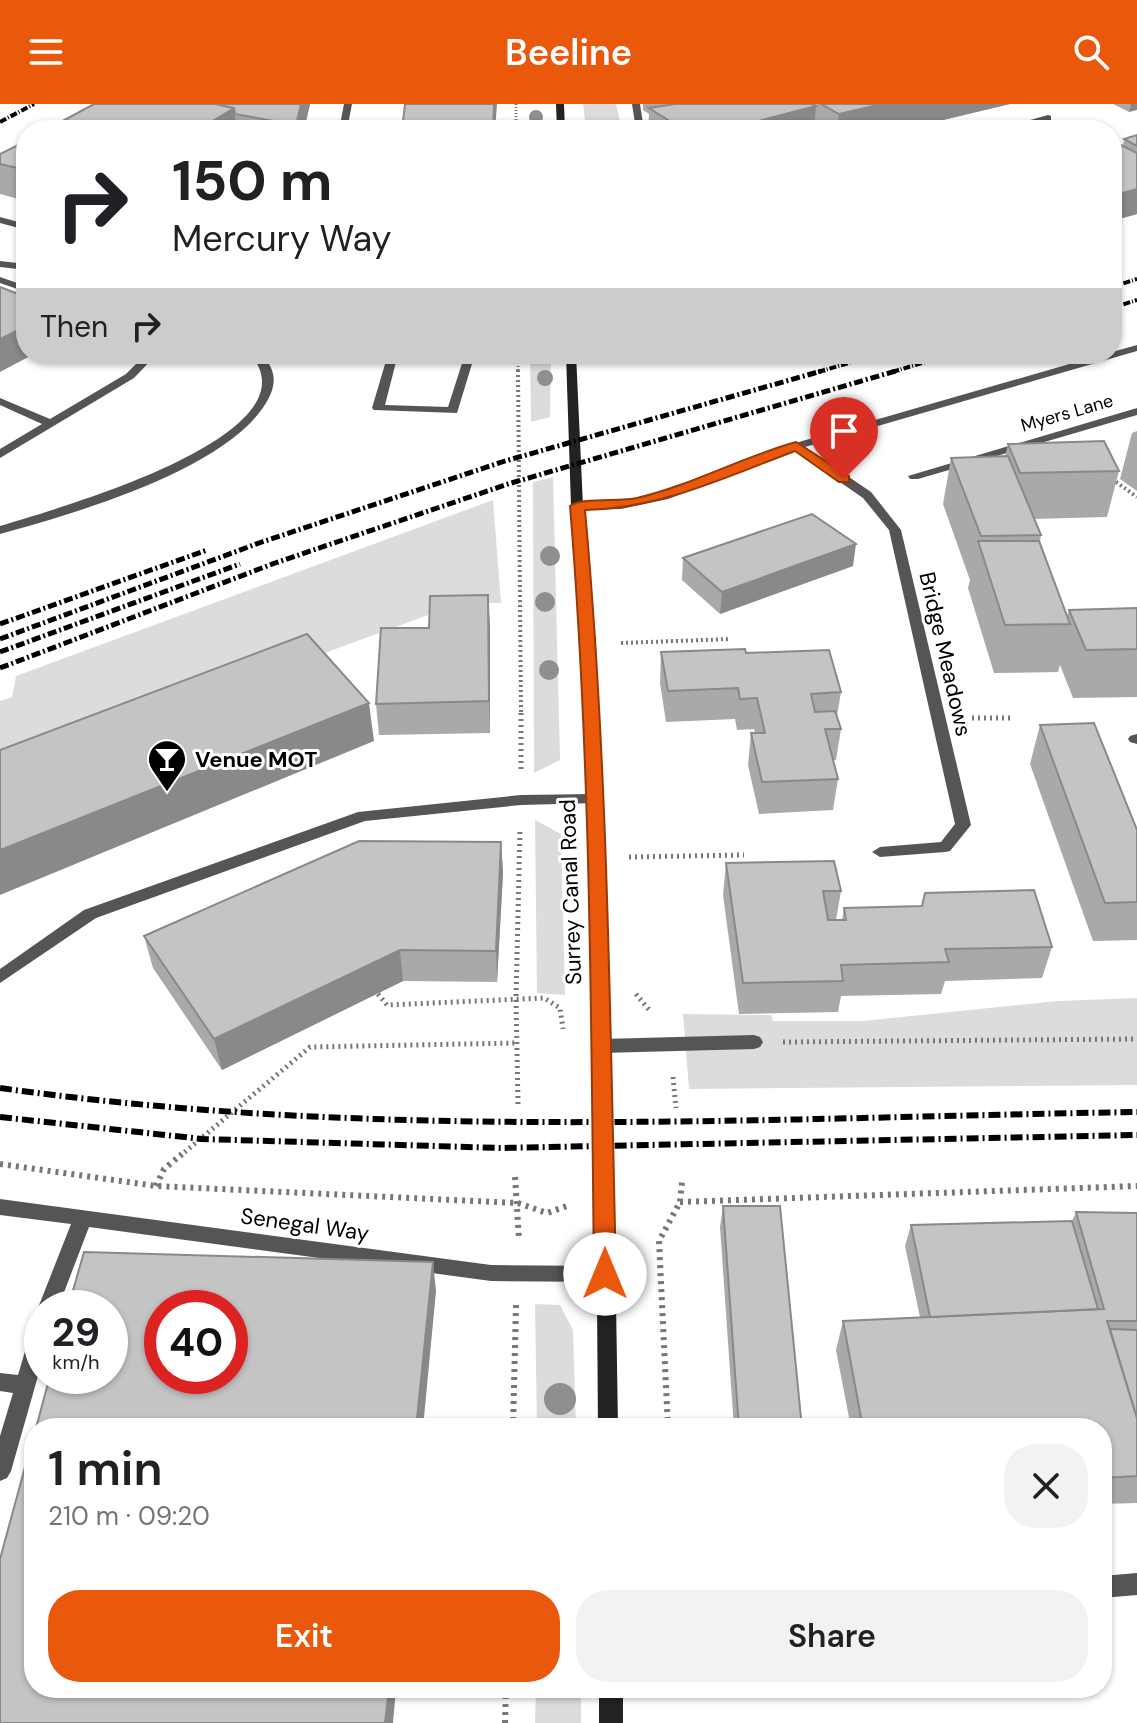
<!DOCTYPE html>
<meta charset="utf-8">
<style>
:root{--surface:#fff;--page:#f2f2f2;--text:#202124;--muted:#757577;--accent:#ea580c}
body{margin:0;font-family:"DM Sans",sans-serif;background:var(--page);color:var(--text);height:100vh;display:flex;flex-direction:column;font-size:30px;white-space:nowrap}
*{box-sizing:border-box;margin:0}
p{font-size:26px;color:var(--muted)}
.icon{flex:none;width:44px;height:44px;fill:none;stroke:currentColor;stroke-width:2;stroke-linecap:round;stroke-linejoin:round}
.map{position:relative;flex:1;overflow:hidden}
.side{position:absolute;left:24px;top:1314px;width:1088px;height:280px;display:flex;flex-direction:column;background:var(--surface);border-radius:32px;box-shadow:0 2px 6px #0004}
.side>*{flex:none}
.top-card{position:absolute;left:16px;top:16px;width:1106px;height:244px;border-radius:32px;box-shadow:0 2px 6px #0004;background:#fff;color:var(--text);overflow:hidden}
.speed{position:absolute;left:24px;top:1186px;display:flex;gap:16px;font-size:40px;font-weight:700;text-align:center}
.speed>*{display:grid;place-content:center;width:104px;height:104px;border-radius:50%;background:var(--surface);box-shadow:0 2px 6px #0004;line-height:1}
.speed small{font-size:20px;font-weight:400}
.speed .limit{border:12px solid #d22;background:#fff;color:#111}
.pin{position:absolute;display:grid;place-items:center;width:68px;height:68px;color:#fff;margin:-82px -34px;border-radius:50% 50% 50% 0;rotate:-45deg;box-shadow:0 0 8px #0007}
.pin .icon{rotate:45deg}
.me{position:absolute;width:88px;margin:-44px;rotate:0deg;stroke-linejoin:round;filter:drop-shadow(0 0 6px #0008)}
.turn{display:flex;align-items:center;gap:28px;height:168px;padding:0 24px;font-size:36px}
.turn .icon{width:104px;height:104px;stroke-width:2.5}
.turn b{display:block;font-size:56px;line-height:68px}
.then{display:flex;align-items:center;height:76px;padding:0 24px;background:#0003;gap:16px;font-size:30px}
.round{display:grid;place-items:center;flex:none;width:84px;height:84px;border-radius:32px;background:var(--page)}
.head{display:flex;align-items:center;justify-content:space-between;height:136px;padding:0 24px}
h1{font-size:48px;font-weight:600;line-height:60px}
.cta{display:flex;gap:16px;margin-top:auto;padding:16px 24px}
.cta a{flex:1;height:92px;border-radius:32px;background:var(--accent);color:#fff;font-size:32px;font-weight:600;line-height:92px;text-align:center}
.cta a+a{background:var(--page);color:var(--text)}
header{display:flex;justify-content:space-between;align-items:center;height:104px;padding:0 24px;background:var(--accent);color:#fff;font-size:36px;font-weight:600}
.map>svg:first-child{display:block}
.green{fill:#dcdcdc}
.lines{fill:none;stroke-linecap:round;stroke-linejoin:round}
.path-far3{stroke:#777;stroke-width:3;stroke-dasharray:1 2;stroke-linecap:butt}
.path-far2{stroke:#777;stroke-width:4;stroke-dasharray:2 3;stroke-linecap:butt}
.path-far1{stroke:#777;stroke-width:5;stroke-dasharray:2 4;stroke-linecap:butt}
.path{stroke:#777;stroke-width:6;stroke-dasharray:3 5;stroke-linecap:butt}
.lane{fill:#555;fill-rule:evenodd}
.street{fill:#555;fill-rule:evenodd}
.secondary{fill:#222;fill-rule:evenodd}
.rail-far2{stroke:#000;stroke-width:4;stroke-dasharray:7 2 1 2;stroke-linecap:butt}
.rail-far1{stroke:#000;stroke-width:5;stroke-dasharray:9 3 2 3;stroke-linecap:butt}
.rail{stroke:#000;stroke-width:6;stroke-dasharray:12 4 2 4;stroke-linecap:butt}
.tree{fill:#8f8f8f}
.wall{fill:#a9a9a9}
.shaded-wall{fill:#898989}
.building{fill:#c4c4c4;stroke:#898989;stroke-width:2;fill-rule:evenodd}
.route{fill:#ea580c;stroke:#983908;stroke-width:2}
.labels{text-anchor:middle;stroke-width:6;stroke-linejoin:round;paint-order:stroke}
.far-street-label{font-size:18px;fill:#000;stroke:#fff}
.street-label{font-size:22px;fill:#000;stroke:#fff}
.poi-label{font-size:22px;font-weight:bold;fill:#000;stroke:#fff;text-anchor:start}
</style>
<header><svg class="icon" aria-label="menu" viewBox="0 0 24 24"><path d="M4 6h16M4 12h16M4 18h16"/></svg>Beeline<svg class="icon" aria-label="search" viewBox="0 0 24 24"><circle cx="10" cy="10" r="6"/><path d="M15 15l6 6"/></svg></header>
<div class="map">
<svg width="1137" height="1619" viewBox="0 0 1137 1619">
<rect width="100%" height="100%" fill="#fff"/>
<g class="green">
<polygon points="583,0 616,0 622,26 586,26"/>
<polygon points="530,250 551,250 550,313 531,318"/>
<polygon points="553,373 560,656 534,669 533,378"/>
<polygon points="493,396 501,499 461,499 0,668 0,597 12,593 16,572"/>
<polygon points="535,716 561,730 565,891 537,889"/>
<polygon points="1137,894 1137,981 689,985 683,910 771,911 773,917 863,917 1058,897"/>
<polygon points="535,1200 560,1201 573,1226 576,1324 537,1324"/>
<polygon points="536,1584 581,1584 581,1619 535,1619"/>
</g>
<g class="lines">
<g class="path-far3">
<polyline points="516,0 516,26"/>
<polyline points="518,250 518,268"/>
</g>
<g class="path-far2">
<polyline points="518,266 521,611"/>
<polyline points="1112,375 1137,393"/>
<polyline points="621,539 731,535"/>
</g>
<g class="path-far1">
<polyline points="521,609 521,667"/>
<polyline points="972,614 1012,614"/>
<polyline points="629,753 744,751"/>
<polyline points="378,890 387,901 544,894 560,904 563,925"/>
<polyline points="636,890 650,907"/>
<polyline points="783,938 1137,935"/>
<polyline points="673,973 676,1004"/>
<polyline points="518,1000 516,895 520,725"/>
<polyline points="180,1052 310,943 516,939"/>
</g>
<g class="path">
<polyline points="0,1060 156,1082 518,1099 547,1109 570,1101"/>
<polyline points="515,1073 519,1135"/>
<polyline points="156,1082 164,1065 182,1050"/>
<polyline points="680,1098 1137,1082"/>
<polyline points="513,1324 516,1201"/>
<polyline points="668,1324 659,1137 680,1098 682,1078"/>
<polyline points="505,1619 506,1584"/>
</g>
<g class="lane">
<polygon points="632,0 640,0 644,26 636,26"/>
<polygon points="1048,11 1051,12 1051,16 1009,26 994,26"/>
<polygon points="0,157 26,160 26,166 0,163"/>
<polygon points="0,173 26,182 26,188 0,179"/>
<polygon points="146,250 157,250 134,274 0,354 0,345 42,320 0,301 0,294 50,315 126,270"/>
<path d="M 250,250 L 261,250 C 277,266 277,281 266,299 C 226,366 73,410 0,430 L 0,422 C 49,407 322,332 250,250 Z"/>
<polygon points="388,250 398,250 385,301 448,303 465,250 475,250 457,309 374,306 372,304"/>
<polygon points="754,931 760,933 763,938 760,943 754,945 601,949 595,947 592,942 595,937 601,935"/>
<polygon points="0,1095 491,1161 605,1162 612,1164 615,1170 612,1176 605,1178 491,1177 89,1123 58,1204 42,1204 42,1210 38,1204 71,1120 0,1111"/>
<polygon points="42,1215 42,1258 11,1367 7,1374 0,1377 0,1332 13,1289 0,1287 0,1269 18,1271 32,1224 35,1218"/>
<polygon points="1137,1469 1137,1491 1102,1494 1102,1472"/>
</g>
<g class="street">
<polygon points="344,0 352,0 347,26 339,26"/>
<polygon points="0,113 26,120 26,126 0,119"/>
<polygon points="1137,241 1137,247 805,343 871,388 901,426 971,721 950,747 945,748 880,753 872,748 880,743 941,738 955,720 889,426 863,394 795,347 668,395 621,405 577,406 571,402 577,398 621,397 661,389 792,340 1104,250 1112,250 1112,248"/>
<polygon points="1137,304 1137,311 918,375 910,375 908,372"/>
<polygon points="1137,630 1137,640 1130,638 1128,635 1130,632"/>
<polygon points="592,690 597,691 599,695 597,699 521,701 365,717 96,814 0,879 0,865 84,806 358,708 521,691"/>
</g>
<g class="secondary">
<polygon points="556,0 564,0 565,26 557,26"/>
<polygon points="566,250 576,250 583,402 596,540 614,1071 618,1324 598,1324 596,1071 582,540 571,402"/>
<rect x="599" y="1584" width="24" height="35"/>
</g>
<g class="rail-far2">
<polyline points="0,18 34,0"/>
<polyline points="1112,183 1137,175"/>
<polyline points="1112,204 1137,196"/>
<polyline points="818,268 879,250"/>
<polyline points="892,268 952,250"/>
</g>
<g class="rail-far1">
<polyline points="0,520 207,446"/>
<polyline points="0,535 259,439 505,357 825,266"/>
<polyline points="0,548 240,460"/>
<polyline points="0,564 275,459 508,380 899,266"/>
</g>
<g class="rail">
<path d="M 0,984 C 377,1037 758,1014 1137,1008"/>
<polyline points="0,1013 202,1035 501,1044 1137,1031"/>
</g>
</g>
<g class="tree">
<circle cx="536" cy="13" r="7"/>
<circle cx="545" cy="274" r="8"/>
<circle cx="550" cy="452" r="10"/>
<circle cx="545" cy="498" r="10"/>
<circle cx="549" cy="566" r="10"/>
<circle cx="560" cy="1295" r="16"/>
</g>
<g class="wall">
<polygon points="310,0 304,26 46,26"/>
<polygon points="643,0 663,0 663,2 663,0 1010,0 901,26 648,26 649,10 643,6"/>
<polygon points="1113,0 1137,0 1129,8"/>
<polygon points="1137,31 1137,110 1112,117 1124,35"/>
<polygon points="26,37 26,97 0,90 0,50"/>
<polygon points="1137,327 1137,387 1120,375 1132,329"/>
<polygon points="1008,340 1119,367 1107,413 1034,415 1041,431 1040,437 1067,512 1069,506 1137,504 1137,593 1073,594 1060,561 1058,568 994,569 968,484 970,476 943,400 951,354 1005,353"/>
<polygon points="683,454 853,462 720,510 682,476"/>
<polygon points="490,522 490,629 379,631 376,600"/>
<polygon points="661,548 746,549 841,588 837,612 841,625 836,656 833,656 838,675 833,706 759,710 748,661 751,629 755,629 754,625 737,626 735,615 666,618 660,579"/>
<polygon points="1040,621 1137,726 1137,836 1093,837 1030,660"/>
<polygon points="501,738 503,769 497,878 403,877 222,966 153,864 144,832"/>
<polygon points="726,759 841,787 836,816 842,816 844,804 1052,843 1042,874 945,877 941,890 841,892 838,908 739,910 723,791"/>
<polygon points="723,1102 802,1324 734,1324 720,1123"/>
<polygon points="1076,1108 1137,1109 1137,1399 1102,1400 1102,1324 851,1324 836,1246 843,1217 920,1213 905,1142 911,1121 1072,1117"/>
</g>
<g class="shaded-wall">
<polygon points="301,0 310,0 304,26 296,26 296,21"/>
<polygon points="494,0 497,0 495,26 493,26"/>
<polygon points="882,0 1010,0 901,26 837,26 839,10"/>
<polygon points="1131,0 1137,0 1137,6 1129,8"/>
<polygon points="816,2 814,26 761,26 762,16"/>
<polygon points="234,4 237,26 198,26"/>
<polygon points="1137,85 1137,110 1112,117 1112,92"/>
<polygon points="26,222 26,250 34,250 0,268 0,235"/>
<polygon points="856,440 853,462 720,510 722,488"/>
<polygon points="488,491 490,522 490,629 489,597"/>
<polygon points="369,599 374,637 0,791 0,746"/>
<polygon points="501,738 503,769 497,878 496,847"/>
<polygon points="400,846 403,877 222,966 214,935"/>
<polygon points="433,1158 436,1187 423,1324 416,1324"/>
<polygon points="389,1584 396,1584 393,1619 385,1619"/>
</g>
<g class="building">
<polygon points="94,0 216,0 234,4 198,26 46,26"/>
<polygon points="216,0 301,0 296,21 235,10 234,4"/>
<polygon points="405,0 494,0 493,26 402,26"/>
<polygon points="675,0 812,0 816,2 762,16 779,26 684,26 649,4"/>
<polygon points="821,0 882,0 839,10"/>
<polygon points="1137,31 1137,42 1124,35"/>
<polygon points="26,37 26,66 0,60 0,50"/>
<polygon points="1121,41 1137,49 1137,85 1112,92 1112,43"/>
<polygon points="0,183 26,193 26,222 0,235"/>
<polygon points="1104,337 1119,367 1020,369 1008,340"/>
<polygon points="1008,352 1041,431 981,432 951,354"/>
<polygon points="812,410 856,440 722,488 683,454"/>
<polygon points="978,437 1039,437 1070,520 1005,521"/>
<polygon points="488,491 489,597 376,600 381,524 429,524 430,492"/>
<polygon points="1137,504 1137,545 1086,546 1069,506"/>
<polygon points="307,530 369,599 0,746 0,646"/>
<polygon points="745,545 746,549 829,546 841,588 811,590 815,608 835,607 841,625 825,625 838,675 762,678 751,629 765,629 757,594 740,595 738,584 668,587 661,548"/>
<polygon points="1094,619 1137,726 1137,798 1105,799 1040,621"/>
<polygon points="359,737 501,738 496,847 400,846 214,935 144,832"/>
<polygon points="834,757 841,787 823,787 828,816 846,816 844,804 922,802 925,789 1034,786 1052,843 945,845 949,858 841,861 843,877 743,879 726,759"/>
<polygon points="723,1102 780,1102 802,1324 739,1324"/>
<polygon points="1076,1108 1137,1109 1137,1217 1107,1217 1137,1314 1137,1372 1102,1374 1102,1324 863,1324 843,1217 1104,1205"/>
<polygon points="1072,1117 1098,1205 930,1213 911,1121"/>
<path d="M 84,1148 L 433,1158 L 416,1324 L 36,1324 L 50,1272 L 110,1272 L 110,1204 L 68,1204 ZM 162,1204 L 230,1204 L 230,1272 L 162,1272 Z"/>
<polygon points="1110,1225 1137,1226 1137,1314"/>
<polygon points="34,1330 34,1584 389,1584 385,1619 0,1619 0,1455"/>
</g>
<path class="route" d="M 796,338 L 849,372 L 849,378 L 839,378 L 795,347 C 726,373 659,405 585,406 C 608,660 610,916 616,1170 L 613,1177 L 605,1180 L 597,1177 L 594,1170 C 591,914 591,658 570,402 C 581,393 620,398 637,394 C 692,381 742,353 796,338 Z"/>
<defs>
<symbol id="bar-pin" viewBox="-11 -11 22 30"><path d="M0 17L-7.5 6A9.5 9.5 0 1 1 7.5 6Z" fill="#000" stroke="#fff"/><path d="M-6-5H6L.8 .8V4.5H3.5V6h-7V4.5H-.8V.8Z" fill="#fff"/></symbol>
</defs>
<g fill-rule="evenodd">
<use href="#bar-pin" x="145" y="633" width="44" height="60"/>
</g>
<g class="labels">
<g class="far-street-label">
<text transform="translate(1067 309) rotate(-16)" y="6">Myers Lane</text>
</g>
<g class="street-label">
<text transform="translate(946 550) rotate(77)" y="8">Bridge Meadows</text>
<text transform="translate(570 788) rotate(-92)" y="8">Surrey Canal Road</text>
<text transform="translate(305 1120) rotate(8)" y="8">Senegal Way</text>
</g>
<g class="poi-label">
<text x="195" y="663">Venue MOT</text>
</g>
</g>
</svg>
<div class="speed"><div>29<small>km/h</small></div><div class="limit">40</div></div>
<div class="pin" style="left:844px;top:375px;background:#d93025"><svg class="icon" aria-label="arrive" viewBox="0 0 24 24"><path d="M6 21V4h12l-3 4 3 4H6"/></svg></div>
<svg class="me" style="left:605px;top:1170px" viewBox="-20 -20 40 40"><circle r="19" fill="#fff"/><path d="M0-13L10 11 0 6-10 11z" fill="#ea580c"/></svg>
<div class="top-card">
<div class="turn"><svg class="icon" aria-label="right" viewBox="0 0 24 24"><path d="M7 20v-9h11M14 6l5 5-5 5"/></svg><div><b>150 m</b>Mercury Way</div></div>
<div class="then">Then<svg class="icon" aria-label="right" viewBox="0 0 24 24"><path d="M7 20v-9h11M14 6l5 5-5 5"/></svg></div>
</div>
<section class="side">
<div class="head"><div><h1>1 min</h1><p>210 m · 09:20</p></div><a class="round"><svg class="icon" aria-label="close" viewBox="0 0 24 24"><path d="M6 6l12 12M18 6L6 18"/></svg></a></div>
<div class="cta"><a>Exit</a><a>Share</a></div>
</section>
</div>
